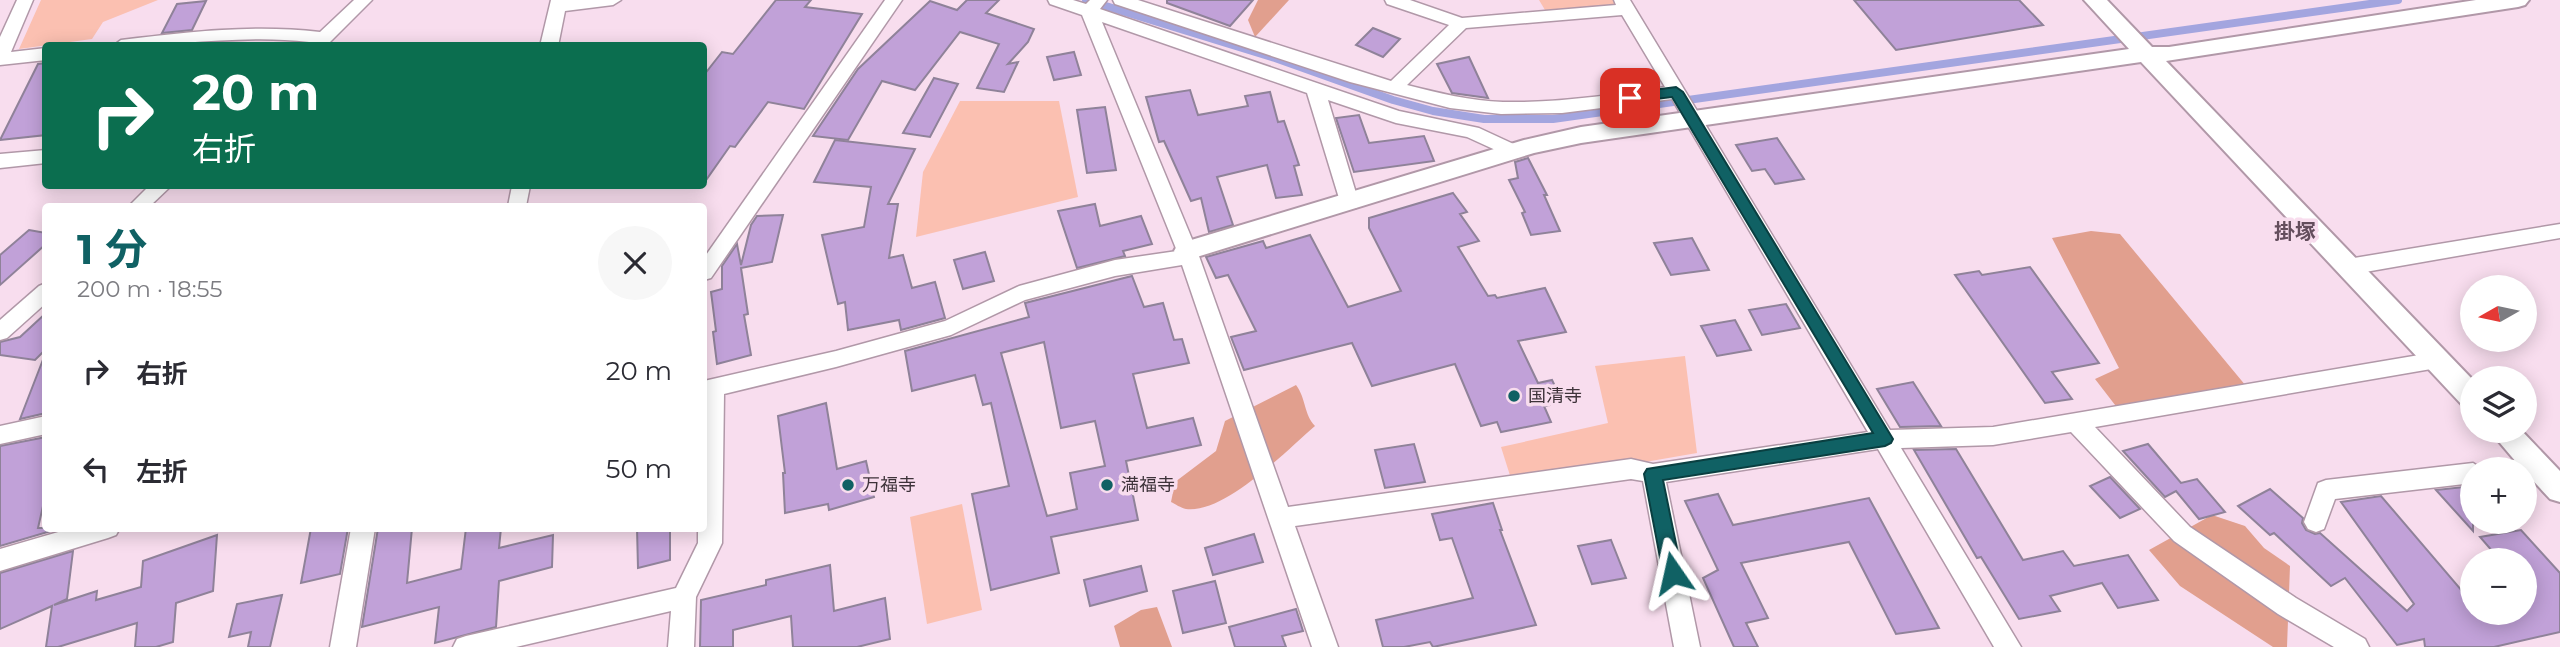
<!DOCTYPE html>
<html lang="ja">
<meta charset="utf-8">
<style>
:root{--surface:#fff;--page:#f7f7f7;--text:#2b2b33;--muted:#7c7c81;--accent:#106164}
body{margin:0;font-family:Montserrat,"Noto Sans JP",sans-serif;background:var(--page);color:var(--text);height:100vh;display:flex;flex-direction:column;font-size:26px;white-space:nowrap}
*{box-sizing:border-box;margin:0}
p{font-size:23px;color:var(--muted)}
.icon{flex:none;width:38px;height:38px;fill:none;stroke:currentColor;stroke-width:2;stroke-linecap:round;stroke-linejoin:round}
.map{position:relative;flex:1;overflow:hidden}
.side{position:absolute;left:42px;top:203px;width:665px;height:329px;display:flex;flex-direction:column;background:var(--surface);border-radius:7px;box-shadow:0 4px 18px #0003}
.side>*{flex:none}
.top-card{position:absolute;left:42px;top:42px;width:665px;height:147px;border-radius:7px;box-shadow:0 4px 18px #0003;background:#0b6e4f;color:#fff;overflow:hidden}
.needle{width:46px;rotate:261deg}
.tools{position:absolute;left:2460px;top:275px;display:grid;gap:14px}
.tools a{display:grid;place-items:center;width:77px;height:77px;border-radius:50%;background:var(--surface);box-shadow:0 4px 18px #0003;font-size:35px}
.pin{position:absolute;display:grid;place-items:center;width:60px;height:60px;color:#fff;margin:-30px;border-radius:14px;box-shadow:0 4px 10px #0006}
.me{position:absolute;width:77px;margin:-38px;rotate:349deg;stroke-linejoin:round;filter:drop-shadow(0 0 5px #0008)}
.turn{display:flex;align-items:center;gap:24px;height:147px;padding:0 35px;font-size:32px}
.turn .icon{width:91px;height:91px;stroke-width:2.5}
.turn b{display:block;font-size:49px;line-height:60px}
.round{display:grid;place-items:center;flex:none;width:74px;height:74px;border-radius:37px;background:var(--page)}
.headline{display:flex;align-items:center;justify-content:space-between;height:119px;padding:0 35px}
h1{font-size:42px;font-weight:700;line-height:52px;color:var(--accent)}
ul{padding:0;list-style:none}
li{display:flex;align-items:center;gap:21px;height:98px;padding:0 35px}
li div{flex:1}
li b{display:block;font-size:26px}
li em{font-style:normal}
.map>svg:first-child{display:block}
.green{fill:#fbc0b1}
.forest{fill:#e19f8e}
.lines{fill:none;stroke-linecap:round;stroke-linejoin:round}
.stream{stroke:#a3a5df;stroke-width:8}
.building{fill:#c1a1d8;stroke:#8f8299;stroke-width:2;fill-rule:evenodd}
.minor-casing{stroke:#b198a8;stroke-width:3}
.tertiary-casing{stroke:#b198a8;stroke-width:4}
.minor{fill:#fff;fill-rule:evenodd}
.tertiary{fill:#fff;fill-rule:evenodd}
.route{fill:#106164;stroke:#0a3f41;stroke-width:2}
.poi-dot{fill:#106164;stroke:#f8ddee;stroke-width:2.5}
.labels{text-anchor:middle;stroke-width:7;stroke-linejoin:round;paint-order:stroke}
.poi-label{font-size:18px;fill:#3e333a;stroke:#f8ddee;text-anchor:start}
.quarter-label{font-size:21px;font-weight:bold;fill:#644e5d;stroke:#f8ddee}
</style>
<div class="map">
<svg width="2560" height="647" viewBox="0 0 2560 647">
<rect width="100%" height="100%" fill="#f8ddee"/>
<g class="green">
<polygon points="41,0 158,0 103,22 92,39 19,49"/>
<polygon points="1539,0 1615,0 1621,9 1548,15"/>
<polygon points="960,101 1059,101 1078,197 916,237 923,172"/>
<polygon points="1685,356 1697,453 1513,485 1501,447 1608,423 1595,366"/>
<polygon points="962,504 982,610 927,624 910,517"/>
</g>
<g class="forest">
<polygon points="1258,0 1289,0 1255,37 1248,20"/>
<polygon points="2091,231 2120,234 2251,392 2122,414 2095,379 2119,368 2052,238"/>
<path d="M 1296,385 C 1306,398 1304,415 1315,426 C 1287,450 1225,514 1186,509 C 1181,508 1175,504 1171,502 L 1175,482 L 1216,451 L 1225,421 Z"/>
<polygon points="2212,515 2245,526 2264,548 2290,566 2287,647 2273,647 2180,586 2149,550"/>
<polygon points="1157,607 1172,647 1120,647 1114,626 1141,610"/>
</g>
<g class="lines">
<polyline class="stream" points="1086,0 1275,58 1393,100 1433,111 1484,119 1553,119 2398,0"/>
</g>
<g class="building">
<polygon points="776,0 811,0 805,7 862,14 804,109 768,102 735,147 730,146 704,183 704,75 722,52 733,54"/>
<polygon points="967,0 999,0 986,13 1034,29 1028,42 1008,64 1018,62 1004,92 977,88 999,44 960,32 915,90 882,81 848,140 813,136 858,69 930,1 957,10"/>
<polygon points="1167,0 1253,0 1230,26 1167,3"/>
<polygon points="1854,0 2019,0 2043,25 1896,50"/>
<polygon points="206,1 192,30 162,33 177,4"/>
<polygon points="1373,28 1400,39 1383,57 1356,45"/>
<polygon points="1074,52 1081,75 1054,80 1047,57"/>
<polygon points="1469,57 1488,98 1452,93 1437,64"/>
<polygon points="46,63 46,135 0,140 38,64"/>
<polygon points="934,78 958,84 930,137 903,133"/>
<polygon points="1190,90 1198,115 1248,106 1245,96 1270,92 1278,122 1284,121 1294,150 1299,165 1294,166 1302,195 1276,198 1267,165 1217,177 1233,225 1209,232 1201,198 1191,201 1164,141 1159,142 1146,97"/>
<polygon points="1105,107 1116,170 1087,173 1077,110"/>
<polygon points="1359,115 1369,143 1424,136 1434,161 1354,172 1336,118"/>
<polygon points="1777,138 1804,179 1775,184 1765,169 1752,171 1736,145"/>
<polygon points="835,140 915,149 888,204 898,204 889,258 903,255 912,288 935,282 945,318 901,330 899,320 848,330 845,302 838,304 822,235 864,227 871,187 814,182"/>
<polygon points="1528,158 1547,195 1544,195 1560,231 1531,235 1522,213 1525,212 1509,180 1518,178 1515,162"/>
<polygon points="1453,193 1467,212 1460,214 1479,241 1458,247 1488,296 1495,295 1497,298 1545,288 1566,332 1518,341 1538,383 1552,380 1563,403 1544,406 1551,422 1501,432 1497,422 1481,426 1455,364 1372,386 1352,343 1244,370 1231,337 1256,331 1228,275 1216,278 1206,257 1263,241 1266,248 1310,235 1348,307 1401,291 1369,228 1369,218"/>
<polygon points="1095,204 1100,226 1141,216 1152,244 1123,251 1125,256 1077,268 1058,211"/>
<polygon points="783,215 772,262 741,268 748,314 744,315 751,355 717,364 713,332 716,331 711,292 722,289 722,266 737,244 741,265 751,225 757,216"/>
<polygon points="29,230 46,233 46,244 0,285 0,255"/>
<polygon points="1692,238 1709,270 1671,275 1654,243"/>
<polygon points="985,252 994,281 963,289 954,260"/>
<polygon points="2030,267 2099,363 2052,372 2072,399 2045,403 1955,275 1979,271 1982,275"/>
<path d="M 1132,276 L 1144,307 L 1163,303 L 1174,340 L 1182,339 L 1189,363 L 1133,374 L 1147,428 L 1193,418 L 1201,445 L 1126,461 L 1138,520 L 1051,537 L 1059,573 L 991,590 L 972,494 L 1009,486 L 991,403 L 983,405 L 975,375 L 912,391 L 905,351 L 1029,317 L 1025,303 ZM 1044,342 L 1061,428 L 1095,421 L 1105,466 L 1070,473 L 1077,509 L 1047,516 L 1001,353 Z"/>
<polygon points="1786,304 1800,328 1762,335 1749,310"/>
<polygon points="46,313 46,349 35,360 0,355 0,342 20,337"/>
<polygon points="1735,320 1751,350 1717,356 1701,326"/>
<polygon points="44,357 46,413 20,419"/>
<polygon points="1913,382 1941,426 1900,427 1877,389"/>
<polygon points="826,403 837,469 866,461 874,497 829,510 828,504 785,513 783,473 785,473 778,416"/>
<polygon points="46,437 46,493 38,528 61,528 0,546 0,446"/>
<polygon points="1414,444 1425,482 1385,488 1375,450"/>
<polygon points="2148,444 2181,483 2197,479 2225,512 2199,519 2176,491 2165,497 2123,451"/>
<polygon points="1956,449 2023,560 2063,551 2074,566 2128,555 2158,600 2118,608 2102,583 2050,596 2060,611 2019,619 1981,557 1977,558 1914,450"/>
<polygon points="2110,477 2140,509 2120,518 2090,486"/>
<polygon points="2473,486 2473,531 2436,490"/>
<polygon points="2270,489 2303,518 2302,523 2306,530 2315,534 2320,533 2407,611 2414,604 2341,502 2381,496 2462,591 2473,589 2473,612 2525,612 2525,560 2500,560 2480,537 2521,530 2560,573 2560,632 2494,647 2425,647 2424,639 2397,645 2345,578 2331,586 2274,533 2270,535 2238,506"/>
<polygon points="1718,494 1733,525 1869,498 1939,628 1896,634 1849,542 1741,563 1768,618 1746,623 1758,647 1734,647 1703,578 1718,570 1685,501"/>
<polygon points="1493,503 1502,530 1500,530 1536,625 1433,647 1430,642 1404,647 1383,647 1376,620 1473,598 1452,538 1440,540 1432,514"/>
<polygon points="311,528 348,528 340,574 301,583"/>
<polygon points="378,528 412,528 407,583 461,569 466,528 501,528 499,548 553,535 552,567 499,581 496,627 435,643 439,607 362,627"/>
<polygon points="637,528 670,528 670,560 638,568"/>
<polygon points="1254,534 1263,562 1213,575 1205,548"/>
<polygon points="217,535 213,591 176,603 173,642 156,647 135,647 137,623 58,647 46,647 52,606 0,629 0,573 73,551 67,599 54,605 97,591 96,600 141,587 143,561"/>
<polygon points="1611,540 1626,578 1592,584 1578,546"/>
<polygon points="830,565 834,611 885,598 890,639 857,647 793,647 791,616 733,630 733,647 700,647 701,600 766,585 766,580"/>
<polygon points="1141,566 1147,591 1090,606 1084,580"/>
<polygon points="1215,581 1226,623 1183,633 1173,591"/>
<polygon points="282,595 270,647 248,647 251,632 229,637 237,604"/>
<polygon points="1296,609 1303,631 1282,636 1286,647 1235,647 1229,627"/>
</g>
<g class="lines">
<defs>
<g id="minor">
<polygon points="17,0 33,0 11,52 46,48 46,60 0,65 0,37"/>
<path d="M 354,0 L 372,0 L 326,46 L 307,46 L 309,42 C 244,34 178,46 113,46 L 121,40 C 187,32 253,24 320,32 Z"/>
<polygon points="551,0 621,0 613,5 565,11 558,46 540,46"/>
<polygon points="885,0 902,0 711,278 704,280 704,258"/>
<path d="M 1048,0 L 1073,0 L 1086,4 L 1090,0 L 1107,0 L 1100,9 L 1399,111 L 1479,128 L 1520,147 L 1522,152 L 1520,157 L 1513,158 L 1467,137 L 1396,123 L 1328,100 L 1359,203 L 1356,208 L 1342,208 L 1307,93 L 1102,22 L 1199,256 L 1288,507 L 1631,459 L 1653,464 L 1868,432 L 1672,99 L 1562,113 L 1501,114 L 1450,108 L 1350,82 L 1115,4 L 1113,0 L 1138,0 L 1391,81 L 1449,25 L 1387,4 L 1385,0 L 1410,0 L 1462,18 L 1616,5 L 1614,0 L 1630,0 L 1890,430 L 1993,427 L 2437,352 L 2445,354 L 2448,360 L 2445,366 L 2437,368 L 2095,427 L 2190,527 L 2296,598 L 2365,639 L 2369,647 L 2334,647 L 2278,614 L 2174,541 L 2071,432 L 1993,445 L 1901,448 L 2021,647 L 1994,647 L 1878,449 L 1666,482 L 1700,647 L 1674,647 L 1643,481 L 1631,479 L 1295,526 L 1338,647 L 1312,647 L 1182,265 L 1115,276 L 1025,300 L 951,335 L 836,367 L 724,394 L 722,543 L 696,597 L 694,647 L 668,647 L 671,611 L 516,647 L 453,647 L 457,639 L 466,636 L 676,588 L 698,543 L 698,528 L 704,528 L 704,381 L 836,351 L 945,321 L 1019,286 L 1115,260 L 1177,251 L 1082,15 L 1050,4 ZM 1622,15 L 1665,87 C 1611,95 1558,103 1503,102 C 1471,101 1439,93 1407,85 L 1466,28 Z"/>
<polygon points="46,150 46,163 0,168 0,154"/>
<polygon points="149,186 171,186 150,206 129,206"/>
<polygon points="512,186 530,186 526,206 508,206"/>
<polygon points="2560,224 2560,238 2348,275 2341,272 2338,267 2341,262 2348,259"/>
<polygon points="46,283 46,303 7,338 0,340 0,320 39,286"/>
<polygon points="46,416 46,434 0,444 0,426"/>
<polygon points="2537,457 2545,459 2548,466 2545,473 2525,477 2525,469 2496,469 2499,462"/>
<polygon points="2473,463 2482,469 2473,469 2473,483 2335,499 2324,529 2316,532 2308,529 2304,522 2318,483 2326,480"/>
<polygon points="72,528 120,528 116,535 108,538 0,571 0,549"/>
<polygon points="351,528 375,528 356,647 330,647"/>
</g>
<g id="tertiary">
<polygon points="2084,0 2107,0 2152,47 2169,47 2476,0 2529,0 2525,5 2518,7 2166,61 2473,380 2473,409 2463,406 2141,62 1581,143 1534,153 1187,260 1178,258 1174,251 1178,244 1524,140 1581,127 2129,49"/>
<polygon points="2489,430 2521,430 2560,471 2560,502 2550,499 2525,472 2525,469 2522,469"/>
</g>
</defs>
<use href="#minor" class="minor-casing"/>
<use href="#tertiary" class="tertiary-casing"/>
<use href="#minor" class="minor"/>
<use href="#tertiary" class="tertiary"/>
</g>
<polygon class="route" points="1676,87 1683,92 1893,439 1891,443 1885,446 1663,480 1682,573 1679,579 1673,581 1666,579 1663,573 1644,474 1647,469 1873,433 1672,97 1630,102 1624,98 1630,93"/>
<g class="poi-dot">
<circle cx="1514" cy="396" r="7"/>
<circle cx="848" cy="485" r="7"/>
<circle cx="1107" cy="485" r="7"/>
</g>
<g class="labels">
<g class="poi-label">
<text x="1528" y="402">国清寺</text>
<text x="862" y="491">万福寺</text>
<text x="1121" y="491">満福寺</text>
</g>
<g class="quarter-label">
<text x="2295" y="239">掛塚</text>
</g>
</g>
</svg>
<div class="tools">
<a><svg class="needle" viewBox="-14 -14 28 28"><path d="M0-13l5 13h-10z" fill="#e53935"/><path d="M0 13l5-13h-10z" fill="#7c7c81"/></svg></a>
<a><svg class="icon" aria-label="layers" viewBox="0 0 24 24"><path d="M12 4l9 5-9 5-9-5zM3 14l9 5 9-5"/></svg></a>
<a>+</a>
<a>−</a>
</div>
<div class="pin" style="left:1630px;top:98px;background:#d93025"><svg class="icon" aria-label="arrive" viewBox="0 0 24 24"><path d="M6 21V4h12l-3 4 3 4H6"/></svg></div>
<svg class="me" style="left:1673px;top:573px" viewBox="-20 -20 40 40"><path d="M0-17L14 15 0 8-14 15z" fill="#106164" stroke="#fff" stroke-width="4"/></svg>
<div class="top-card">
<div class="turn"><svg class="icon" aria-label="right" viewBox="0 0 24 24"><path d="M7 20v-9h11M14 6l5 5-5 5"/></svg><div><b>20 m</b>右折</div></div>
</div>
<section class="side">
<div class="headline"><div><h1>1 分</h1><p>200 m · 18:55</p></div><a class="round"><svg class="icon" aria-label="close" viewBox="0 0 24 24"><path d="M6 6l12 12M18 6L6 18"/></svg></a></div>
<ul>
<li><svg class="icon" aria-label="right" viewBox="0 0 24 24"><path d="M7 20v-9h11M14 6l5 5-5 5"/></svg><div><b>右折</b></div><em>20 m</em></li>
<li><svg class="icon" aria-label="left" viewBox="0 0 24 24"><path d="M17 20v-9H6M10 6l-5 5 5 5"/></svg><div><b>左折</b></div><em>50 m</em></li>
</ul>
</section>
</div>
